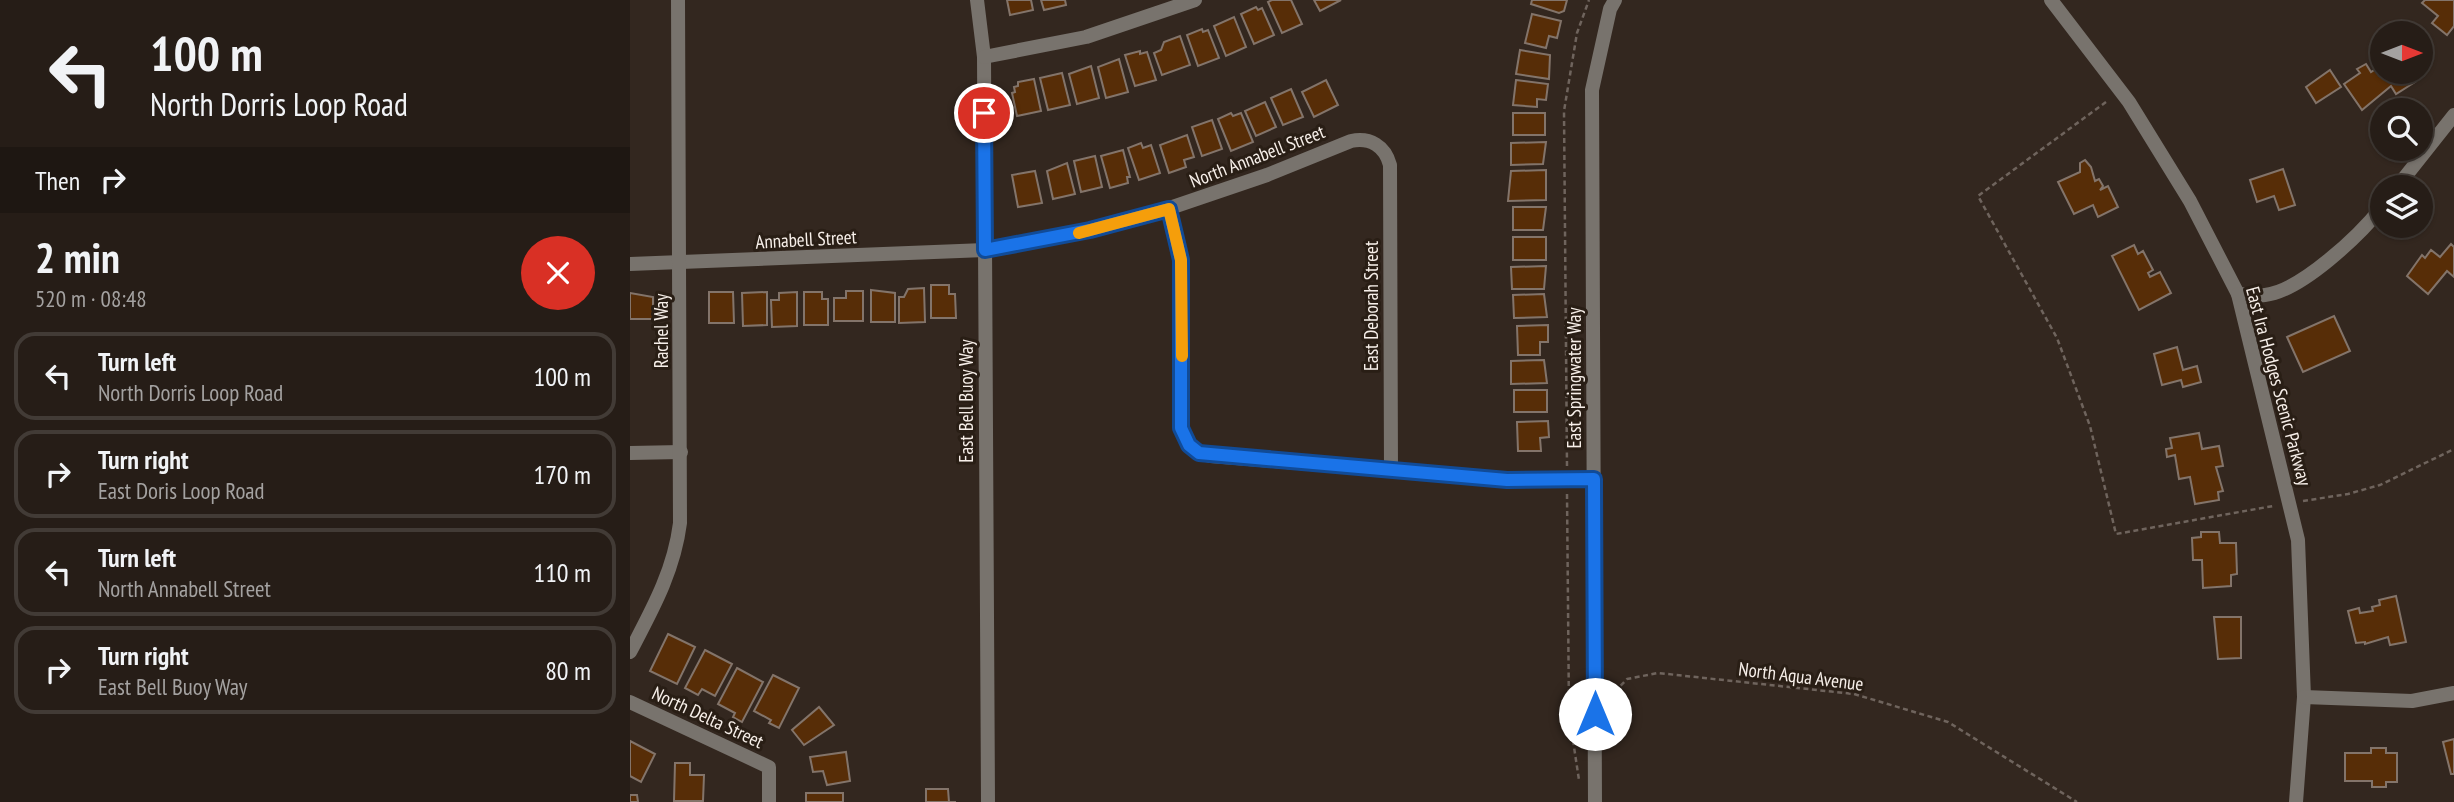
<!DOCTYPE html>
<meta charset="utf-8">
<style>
:root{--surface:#261d17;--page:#2e2620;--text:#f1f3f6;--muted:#a4a2a1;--line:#423b36}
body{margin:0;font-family:"PT Sans Narrow",sans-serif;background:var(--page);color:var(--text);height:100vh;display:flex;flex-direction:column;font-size:26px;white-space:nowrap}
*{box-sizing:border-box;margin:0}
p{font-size:23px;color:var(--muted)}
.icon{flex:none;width:38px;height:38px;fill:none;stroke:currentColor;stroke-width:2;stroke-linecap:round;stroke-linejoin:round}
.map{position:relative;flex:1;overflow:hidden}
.drawer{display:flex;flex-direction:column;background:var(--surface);width:630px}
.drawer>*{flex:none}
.banner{background:#261d17;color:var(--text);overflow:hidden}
.needle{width:46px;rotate:90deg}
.controls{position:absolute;left:1740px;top:21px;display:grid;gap:14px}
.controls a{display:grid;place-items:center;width:63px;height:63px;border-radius:50%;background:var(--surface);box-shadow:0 2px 5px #0004,0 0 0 2px var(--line);font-size:35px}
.pin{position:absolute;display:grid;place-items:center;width:60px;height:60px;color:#fff;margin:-30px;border:4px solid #fff;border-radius:50%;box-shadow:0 2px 7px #0007}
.me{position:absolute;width:77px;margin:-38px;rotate:0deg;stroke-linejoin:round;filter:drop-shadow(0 0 5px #0008)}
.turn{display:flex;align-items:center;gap:24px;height:147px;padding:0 35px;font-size:32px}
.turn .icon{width:91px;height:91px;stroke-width:2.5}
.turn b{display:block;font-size:49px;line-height:60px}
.then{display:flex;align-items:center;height:66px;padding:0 35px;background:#0003;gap:14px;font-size:26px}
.round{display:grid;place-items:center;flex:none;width:74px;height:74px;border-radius:37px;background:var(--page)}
.summary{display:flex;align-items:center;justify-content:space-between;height:119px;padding:0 35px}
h1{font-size:42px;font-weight:600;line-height:52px}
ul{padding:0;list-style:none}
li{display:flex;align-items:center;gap:21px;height:88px;margin:0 14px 10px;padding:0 21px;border:4px solid var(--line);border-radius:21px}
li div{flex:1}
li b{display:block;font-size:26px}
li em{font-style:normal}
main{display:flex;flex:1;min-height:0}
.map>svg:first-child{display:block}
.building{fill:#572d07;stroke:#83746a;stroke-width:2}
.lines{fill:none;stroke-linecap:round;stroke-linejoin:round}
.path{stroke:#6f645d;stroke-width:2.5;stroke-dasharray:5 3.5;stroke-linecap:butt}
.minor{stroke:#78736d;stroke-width:14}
.route-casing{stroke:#114b97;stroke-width:18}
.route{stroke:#1a73e8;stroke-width:12}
.slow{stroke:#f59e0b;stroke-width:12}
.labels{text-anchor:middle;stroke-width:6;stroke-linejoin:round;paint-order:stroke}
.street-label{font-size:19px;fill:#f7efe9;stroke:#291e15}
</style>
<main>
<section class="drawer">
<div class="banner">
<div class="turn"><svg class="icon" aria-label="left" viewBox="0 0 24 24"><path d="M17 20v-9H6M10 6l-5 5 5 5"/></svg><div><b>100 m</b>North Dorris Loop Road</div></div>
<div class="then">Then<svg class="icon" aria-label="right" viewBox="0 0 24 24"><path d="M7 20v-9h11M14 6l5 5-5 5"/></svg></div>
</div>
<div class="summary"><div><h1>2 min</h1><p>520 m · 08:48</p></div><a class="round" style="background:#d93025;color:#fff"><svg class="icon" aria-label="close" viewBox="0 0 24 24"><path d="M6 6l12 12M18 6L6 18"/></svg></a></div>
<ul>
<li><svg class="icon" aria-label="left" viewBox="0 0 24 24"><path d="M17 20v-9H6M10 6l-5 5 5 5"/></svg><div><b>Turn left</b><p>North Dorris Loop Road</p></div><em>100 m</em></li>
<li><svg class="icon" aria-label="right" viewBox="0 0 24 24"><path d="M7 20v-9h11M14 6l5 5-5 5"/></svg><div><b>Turn right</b><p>East Doris Loop Road</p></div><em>170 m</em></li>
<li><svg class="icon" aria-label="left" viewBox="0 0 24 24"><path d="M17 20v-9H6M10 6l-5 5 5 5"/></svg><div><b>Turn left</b><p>North Annabell Street</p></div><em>110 m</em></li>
<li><svg class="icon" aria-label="right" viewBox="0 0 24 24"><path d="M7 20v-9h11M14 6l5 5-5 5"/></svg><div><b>Turn right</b><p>East Bell Buoy Way</p></div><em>80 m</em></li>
</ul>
</section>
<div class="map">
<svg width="1824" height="802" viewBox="0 0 1824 802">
<rect width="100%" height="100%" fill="#33271f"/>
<g class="building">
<polygon points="377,0 401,0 403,10 380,15"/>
<polygon points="411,0 435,0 436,5 414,10"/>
<polygon points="642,0 661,0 672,24 652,33 638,2"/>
<polygon points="684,0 711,0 690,11"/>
<polygon points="902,0 937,0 934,11 929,13 901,4"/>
<polygon points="1795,0 1824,0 1824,26 1817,35 1802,23 1808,16 1792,3"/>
<polygon points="626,7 628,10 632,8 644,35 624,44 611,14"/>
<polygon points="902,14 931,21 927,38 919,36 916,48 895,43"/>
<polygon points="604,17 616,47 596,56 584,26"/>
<polygon points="572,29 573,32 578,30 589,58 568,66 557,35"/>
<polygon points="550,36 560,65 532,75 524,53 531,50 534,42"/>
<polygon points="890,50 920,55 919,79 886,74"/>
<polygon points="510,51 510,54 517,52 526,80 505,86 495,55"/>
<polygon points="489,59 498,92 476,98 468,67"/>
<polygon points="1736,64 1741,72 1752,65 1752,72 1778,72 1785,82 1766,94 1761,86 1732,110 1714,84 1730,73 1727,69"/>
<polygon points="461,66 469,98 447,104 439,74"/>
<polygon points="1700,70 1711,87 1686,103 1676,87"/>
<polygon points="432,73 440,105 418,110 410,78"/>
<polygon points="404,79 411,111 387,116 382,93 385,92 384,87 388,86 388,82"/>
<polygon points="696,80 708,105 684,117 672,92"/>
<polygon points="886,80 918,84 916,100 907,99 907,107 883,105"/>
<polygon points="661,89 673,117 653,125 641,98"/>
<polygon points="635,102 646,127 626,136 615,111"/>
<polygon points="601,113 603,116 611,113 623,142 601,151 588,119"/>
<rect x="883" y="113" width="32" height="22"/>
<polygon points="582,120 592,149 572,156 562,127"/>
<polygon points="557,135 564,157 554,160 556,167 539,173 530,145"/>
<polygon points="916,142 913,164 881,165 881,143"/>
<polygon points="511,143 513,148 521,145 530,173 509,180 498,148"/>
<polygon points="493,150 500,177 497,177 498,183 480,188 471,156"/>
<polygon points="465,156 472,187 451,192 444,161"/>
<polygon points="1455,160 1461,167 1465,181 1469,179 1473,186 1470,190 1478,186 1488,207 1468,217 1463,205 1444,214 1428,182 1450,172 1450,163"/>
<polygon points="437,163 445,194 423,199 417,171"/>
<polygon points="1653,169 1665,205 1649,210 1644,196 1627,202 1620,180"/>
<polygon points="916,170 916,200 878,201 881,171"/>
<polygon points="405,171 412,203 388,207 382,175"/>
<polygon points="883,207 916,207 913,230 883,230"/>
<rect x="883" y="237" width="33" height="23"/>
<polygon points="1821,244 1824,247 1824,277 1817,271 1798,294 1777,276 1792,255 1795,258 1801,250 1810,257"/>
<polygon points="1504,245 1508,254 1513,251 1523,270 1518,273 1520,277 1530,272 1541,293 1509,310 1482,256"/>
<polygon points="916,266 914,289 882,289 881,267"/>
<polygon points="301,285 319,285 319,294 325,294 326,318 301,318"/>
<polygon points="294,288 295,322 269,323 269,297 274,297 278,289"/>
<polygon points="241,290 265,293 265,322 241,322"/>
<polygon points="216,291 233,291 233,321 204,321 204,298 216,298"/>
<polygon points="79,292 103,292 104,323 79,323"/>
<polygon points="137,292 137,325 113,326 112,293"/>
<polygon points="167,292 167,326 142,327 141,300 149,300 149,293"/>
<polygon points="174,292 192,292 192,299 198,299 198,325 174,325"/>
<polygon points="0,293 23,297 23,319 0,319"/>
<polygon points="914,294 917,317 884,318 883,295"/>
<polygon points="1704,316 1720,351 1673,372 1657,337"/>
<polygon points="918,325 918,342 910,342 910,355 888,355 887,326"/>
<polygon points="1547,347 1553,370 1567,366 1571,382 1553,387 1551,380 1532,385 1524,354"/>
<polygon points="914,360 917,383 881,384 881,361"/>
<rect x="884" y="390" width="33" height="22"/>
<polygon points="918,421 919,437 910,438 911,451 888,451 887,422"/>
<polygon points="1569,433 1572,449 1589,446 1593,466 1586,467 1593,491 1588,492 1589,500 1565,504 1560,477 1549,479 1545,455 1537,457 1536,449 1542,448 1540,438"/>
<polygon points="1571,532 1589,532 1590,543 1606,543 1607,574 1601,575 1601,586 1573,588 1572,560 1563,560 1562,538 1571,537"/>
<polygon points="1766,596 1776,642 1760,645 1758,637 1735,644 1735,642 1726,643 1718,611 1729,608 1730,613 1743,611 1742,607 1750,605 1749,600"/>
<polygon points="1584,617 1611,617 1611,658 1588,659"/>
<polygon points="38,634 65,647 47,684 20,671"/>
<polygon points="75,650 102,664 85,696 72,689 68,695 55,688"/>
<polygon points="107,668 133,682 112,722 103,717 105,713 88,704"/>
<polygon points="143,675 169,688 149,728 139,723 141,720 124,711"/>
<polygon points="189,707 204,725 174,745 162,730"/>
<polygon points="1824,739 1824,774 1821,774 1813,742"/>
<polygon points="0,741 25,754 11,782 0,776"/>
<polygon points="1741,748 1756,748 1756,753 1767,753 1767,782 1756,782 1756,787 1742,787 1742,781 1715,781 1715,753 1741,753"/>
<polygon points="216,752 220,781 197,785 193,771 183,772 180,757"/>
<polygon points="45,763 60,763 60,775 74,775 73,801 44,801"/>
<polygon points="296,789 318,789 319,802 326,802 296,802"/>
<rect x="176" y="793" width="37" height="9"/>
<polygon points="0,795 7,795 8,802 0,802"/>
</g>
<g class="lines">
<g class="path">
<polyline points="1476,102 1348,196 1427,338 1460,426 1486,534 1643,506"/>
<polyline points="937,466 934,111 947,33 959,0"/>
<polyline points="937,494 939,714 949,780"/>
<polyline points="1673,501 1718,494 1750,485 1824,449"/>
<polyline points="979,698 997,679 1028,673 1224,694 1318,722 1447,802"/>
</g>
<g class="minor">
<polyline points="347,0 354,57 358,802"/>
<polyline points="1421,0 1499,102 1560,201 1608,294 1668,540 1674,697 1666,802"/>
<polyline points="354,57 456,37 565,0"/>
<polyline points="1767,187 1824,115"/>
<path d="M 539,209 L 551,260 L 551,428 C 555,444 564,453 581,456 L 877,480 L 964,479"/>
<path d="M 0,264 L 355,250 L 460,230 L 528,212 L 637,175 L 721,141 C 740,137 755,146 760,165 L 761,471"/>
<path d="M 1608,294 C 1616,294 1626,296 1635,295 C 1671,291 1730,235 1752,207"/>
<polyline points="0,453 51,452"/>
<path d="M 0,652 C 22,610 44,571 50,523 L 48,0"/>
<polyline points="1674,697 1782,701 1824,693"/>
<polyline points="0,702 139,767 139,802"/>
<polyline points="965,802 962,90 980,9 985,0"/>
</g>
</g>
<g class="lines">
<defs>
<polyline id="route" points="354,113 355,250 460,230 539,209 551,260 551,428 559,445 569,453 877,480 964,479 965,714"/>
</defs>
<use href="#route" class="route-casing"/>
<use href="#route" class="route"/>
<polyline class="slow" points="449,233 539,209 551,260 552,356"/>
</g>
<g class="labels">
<g class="street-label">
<text transform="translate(627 156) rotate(-21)" y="7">North Annabell Street</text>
<text transform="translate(176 239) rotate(-3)" y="7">Annabell Street</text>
<text transform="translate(741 306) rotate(-90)" y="7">East Deborah Street</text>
<text transform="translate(31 331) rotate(-90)" y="7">Rachel Way</text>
<text transform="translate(944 378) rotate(-90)" y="7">East Springwater Way</text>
<text transform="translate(1649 386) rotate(75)" y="7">East Ira Hodges Scenic Parkway</text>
<text transform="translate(336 401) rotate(-90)" y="7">East Bell Buoy Way</text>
<text transform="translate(1171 676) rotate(7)" y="7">North Aqua Avenue</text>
<text transform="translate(78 717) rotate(25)" y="7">North Delta Street</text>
</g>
</g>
</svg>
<div class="controls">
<a><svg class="needle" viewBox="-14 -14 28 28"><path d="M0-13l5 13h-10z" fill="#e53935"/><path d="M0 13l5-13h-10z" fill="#a4a2a1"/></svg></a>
<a><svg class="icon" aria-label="search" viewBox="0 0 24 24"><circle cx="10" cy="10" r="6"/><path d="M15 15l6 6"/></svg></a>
<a><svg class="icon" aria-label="layers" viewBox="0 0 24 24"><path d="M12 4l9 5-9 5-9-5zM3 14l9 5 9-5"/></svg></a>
</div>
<div class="pin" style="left:354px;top:113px;background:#d93025"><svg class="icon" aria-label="arrive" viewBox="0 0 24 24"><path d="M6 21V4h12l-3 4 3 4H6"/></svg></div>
<svg class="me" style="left:965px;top:714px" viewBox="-20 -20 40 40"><circle r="19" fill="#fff"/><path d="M0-13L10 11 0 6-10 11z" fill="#1a73e8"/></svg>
</div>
</main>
